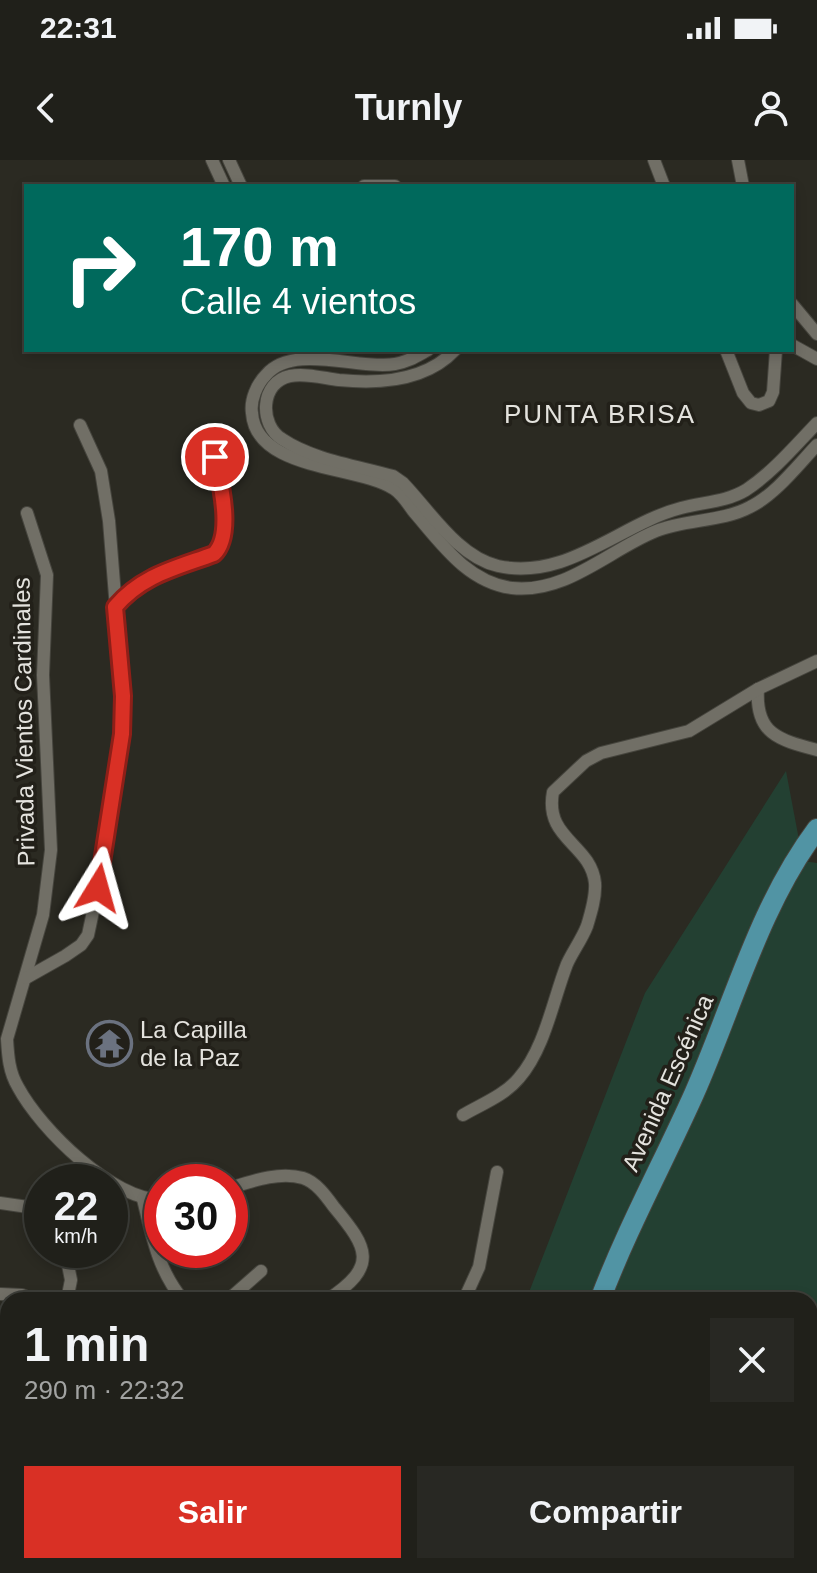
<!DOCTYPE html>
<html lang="es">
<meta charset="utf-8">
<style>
:root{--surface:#20201a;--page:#282823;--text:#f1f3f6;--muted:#a2a3a2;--line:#3d3e39;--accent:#d93025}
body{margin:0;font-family:Helvetica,sans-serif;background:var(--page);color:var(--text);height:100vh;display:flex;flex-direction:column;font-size:30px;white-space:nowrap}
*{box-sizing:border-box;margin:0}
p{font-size:26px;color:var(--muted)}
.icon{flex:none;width:44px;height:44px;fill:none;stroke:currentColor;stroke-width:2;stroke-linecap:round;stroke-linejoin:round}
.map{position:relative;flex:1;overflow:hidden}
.drawer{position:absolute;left:0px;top:1132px;width:818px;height:282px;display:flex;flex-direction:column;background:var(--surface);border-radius:24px 24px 0 0;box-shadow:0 4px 12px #0003,0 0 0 2px var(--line)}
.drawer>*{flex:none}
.banner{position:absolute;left:24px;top:24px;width:770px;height:168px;border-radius:0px;box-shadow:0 4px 12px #0003,0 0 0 2px var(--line);background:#00695c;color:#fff;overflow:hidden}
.speed{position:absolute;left:24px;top:1004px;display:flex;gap:16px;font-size:40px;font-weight:700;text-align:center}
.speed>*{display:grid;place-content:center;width:104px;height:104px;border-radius:50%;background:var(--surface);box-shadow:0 4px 12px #0003,0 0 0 2px var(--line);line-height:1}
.speed small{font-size:20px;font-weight:400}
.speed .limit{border:12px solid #d22;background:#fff;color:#111}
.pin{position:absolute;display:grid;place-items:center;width:68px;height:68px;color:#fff;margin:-34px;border:4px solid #fff;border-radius:50%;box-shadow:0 2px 8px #0007}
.me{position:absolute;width:88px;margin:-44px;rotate:8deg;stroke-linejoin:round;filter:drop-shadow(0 0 6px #0008)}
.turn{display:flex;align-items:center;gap:28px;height:168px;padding:0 24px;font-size:36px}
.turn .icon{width:104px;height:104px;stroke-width:2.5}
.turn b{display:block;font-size:56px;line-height:68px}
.round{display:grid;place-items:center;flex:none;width:84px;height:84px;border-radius:0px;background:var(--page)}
.headline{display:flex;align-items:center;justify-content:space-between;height:136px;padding:0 24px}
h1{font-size:48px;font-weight:600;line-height:60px}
.action{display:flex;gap:16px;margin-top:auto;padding:16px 24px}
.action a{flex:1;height:92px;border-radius:0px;background:var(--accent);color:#fff;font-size:32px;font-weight:600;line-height:92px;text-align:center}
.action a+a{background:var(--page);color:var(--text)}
.status{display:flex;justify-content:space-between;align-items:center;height:56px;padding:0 40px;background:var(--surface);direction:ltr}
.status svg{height:22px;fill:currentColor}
header{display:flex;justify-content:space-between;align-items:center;height:104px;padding:0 24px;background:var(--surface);font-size:36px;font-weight:600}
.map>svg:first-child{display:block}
.green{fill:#234032}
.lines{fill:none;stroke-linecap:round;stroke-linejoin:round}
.street-casing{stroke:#46453e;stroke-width:14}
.primary-casing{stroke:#46453e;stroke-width:22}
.street{stroke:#716f66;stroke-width:12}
.primary{stroke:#5194a4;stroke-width:20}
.route-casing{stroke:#8d1f18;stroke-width:20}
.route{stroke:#d93025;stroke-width:14}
.labels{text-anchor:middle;stroke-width:7;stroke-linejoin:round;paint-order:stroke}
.street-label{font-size:24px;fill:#e4e3de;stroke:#222019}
.poi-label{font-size:24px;fill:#e4e3de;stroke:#222019;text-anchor:start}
.neighbourhood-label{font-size:26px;letter-spacing:2px;fill:#e4e3de;stroke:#222019}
</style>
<div class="status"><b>22:31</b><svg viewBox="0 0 49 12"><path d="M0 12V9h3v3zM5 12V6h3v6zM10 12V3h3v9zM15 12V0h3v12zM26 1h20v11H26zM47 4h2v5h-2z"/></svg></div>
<header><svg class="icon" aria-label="back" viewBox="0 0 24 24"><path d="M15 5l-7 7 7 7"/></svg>Turnly<svg class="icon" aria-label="person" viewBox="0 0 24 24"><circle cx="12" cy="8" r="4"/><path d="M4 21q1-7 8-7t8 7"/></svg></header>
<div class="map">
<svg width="817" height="1413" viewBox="0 0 817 1413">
<rect width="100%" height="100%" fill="#2b2a22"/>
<polygon class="green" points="786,611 803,701 817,703 817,1309 810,1307 810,1140 526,1140 645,833"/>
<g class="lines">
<defs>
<g id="street">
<polyline points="212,0 224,26"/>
<polyline points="229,0 241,26"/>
<polyline points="654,0 664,26"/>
<polyline points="738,0 743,26"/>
<polyline points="364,26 395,26"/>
<polyline points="792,144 817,174"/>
<polyline points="792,185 817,199"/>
<path d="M 428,190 C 417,196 408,202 395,204 C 359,210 293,183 266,215 C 257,224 250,240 252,253 C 256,311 357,305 394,329 C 402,334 408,344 414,352 C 441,383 467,422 512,428 C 566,434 609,390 656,371 C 686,359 722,362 750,347 C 775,335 798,305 817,285"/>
<path d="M 455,190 C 426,221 378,224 339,220 C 323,218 306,213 290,216 C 260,222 259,265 282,279 C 313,300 358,306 393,316 L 403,323 C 430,351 458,397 498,406 C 567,421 620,364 681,348 C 703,342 726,342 746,330 C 773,312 794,287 817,263"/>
<polyline points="726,190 743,233 751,243 759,245 769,241 773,232 776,190"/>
<path d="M 27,353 L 47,415 L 43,515 L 51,690 L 43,755 L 7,879 C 8,896 9,912 18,927 C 41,970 113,1040 162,1040"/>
<path d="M 115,447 L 139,423 L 214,394 C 237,372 218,303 205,278"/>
<path d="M 758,529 C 755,574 779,580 817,590"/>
<polyline points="26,818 65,796 81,785 88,775 98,728 122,574 123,536 109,361 101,311 80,265"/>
<path d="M 463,955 C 482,944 505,935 519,918 C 545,888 553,840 567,804 C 573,791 582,779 587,766 C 591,753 596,737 595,723 C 591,684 544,679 553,632 L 586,601 L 601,593 L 689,571 L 758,529 L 817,501"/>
<path d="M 230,1028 C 252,1021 280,1011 303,1018 C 316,1022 326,1036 334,1047 C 368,1088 379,1106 327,1140"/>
<path d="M 143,1039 C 152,1076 158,1110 183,1140"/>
<polyline points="0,1043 28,1047 42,1056"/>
<polyline points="65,1090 71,1120 67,1140"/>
<polyline points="0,1134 22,1135 35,1140"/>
<polyline points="228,1140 261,1111"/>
<polyline points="464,1140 479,1107 497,1012"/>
<polyline points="0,1294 8,1295"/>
<polyline points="810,1396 817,1395"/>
<polyline points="168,1406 169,1413"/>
<polyline points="221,1406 222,1413"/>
<polyline points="0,1411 9,1413"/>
<polyline points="390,1413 391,1406"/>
<polyline points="510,1413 510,1406"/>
<polyline points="523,1413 524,1406"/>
<polyline points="771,1413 781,1406"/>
</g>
<g id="primary">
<path d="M 600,1140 C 627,1069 663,1003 694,934 C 733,846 759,746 817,669"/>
<polyline points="593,1406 594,1413"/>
</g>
</defs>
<use href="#street" class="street-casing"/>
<use href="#primary" class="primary-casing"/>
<use href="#street" class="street"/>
<use href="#primary" class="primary"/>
</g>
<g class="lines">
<defs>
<path id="route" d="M 98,728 L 122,574 L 123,536 L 115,447 C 142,415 176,408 214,394 C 234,375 220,321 215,297"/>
</defs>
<use href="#route" class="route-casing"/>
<use href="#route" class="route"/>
</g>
<defs>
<symbol id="temple-ring" viewBox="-11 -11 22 22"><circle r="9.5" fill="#222019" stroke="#6b7280" stroke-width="1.5"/><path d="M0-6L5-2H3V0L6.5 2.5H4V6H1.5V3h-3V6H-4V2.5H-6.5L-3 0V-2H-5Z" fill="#6b7280"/></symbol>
</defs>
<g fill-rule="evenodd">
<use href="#temple-ring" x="84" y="858" width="51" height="51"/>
</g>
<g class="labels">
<g class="street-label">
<text transform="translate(24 562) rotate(-91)" y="8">Privada Vientos Cardinales</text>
<text transform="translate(668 923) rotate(-66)" y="8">Avenida Escénica</text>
</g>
<g class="poi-label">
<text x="140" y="878">La Capilla<tspan x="140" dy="28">de la Paz</tspan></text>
</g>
<g class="neighbourhood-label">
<text x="600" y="263">PUNTA BRISA</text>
</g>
</g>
</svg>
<div class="speed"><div>22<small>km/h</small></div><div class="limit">30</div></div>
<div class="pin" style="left:215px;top:297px;background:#d93025"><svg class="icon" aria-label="arrive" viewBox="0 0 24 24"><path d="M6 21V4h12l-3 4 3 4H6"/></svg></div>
<svg class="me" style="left:98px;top:728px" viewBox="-20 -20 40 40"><path d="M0-17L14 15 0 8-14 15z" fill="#d93025" stroke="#fff" stroke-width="4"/></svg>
<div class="banner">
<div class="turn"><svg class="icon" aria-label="right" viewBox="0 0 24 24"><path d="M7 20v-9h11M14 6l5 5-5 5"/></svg><div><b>170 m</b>Calle 4 vientos</div></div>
</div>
<section class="drawer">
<div class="headline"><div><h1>1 min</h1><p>290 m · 22:32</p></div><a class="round"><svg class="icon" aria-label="close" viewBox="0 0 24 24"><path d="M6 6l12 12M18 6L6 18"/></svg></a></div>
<div class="action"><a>Salir</a><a>Compartir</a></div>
</section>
</div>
